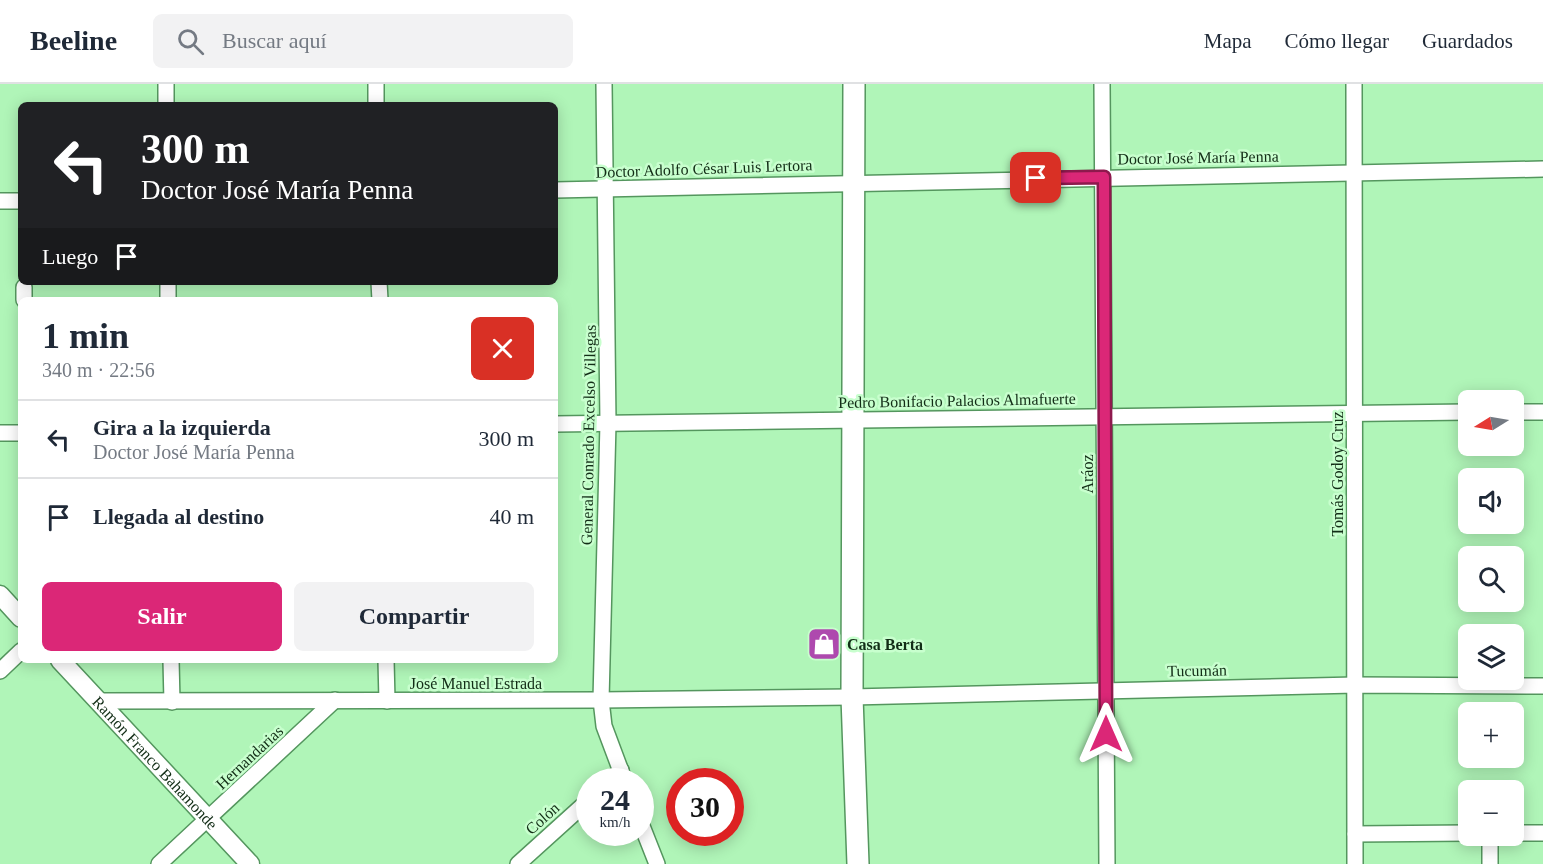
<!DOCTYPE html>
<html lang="es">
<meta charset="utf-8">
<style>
:root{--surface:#fff;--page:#f2f2f3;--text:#1f2937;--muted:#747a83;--line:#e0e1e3;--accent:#db2777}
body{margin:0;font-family:"Times New Roman",serif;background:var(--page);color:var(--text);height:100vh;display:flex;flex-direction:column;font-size:22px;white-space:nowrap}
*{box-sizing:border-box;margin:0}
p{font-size:20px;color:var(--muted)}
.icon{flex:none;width:33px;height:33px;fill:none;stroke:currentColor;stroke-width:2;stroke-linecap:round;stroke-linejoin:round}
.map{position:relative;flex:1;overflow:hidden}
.details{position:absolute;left:18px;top:213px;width:540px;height:366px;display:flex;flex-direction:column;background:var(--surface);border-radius:9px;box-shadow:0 3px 15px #0003}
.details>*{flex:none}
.guide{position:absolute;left:18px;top:18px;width:540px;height:183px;border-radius:9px;box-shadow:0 3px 15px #0003;background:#202124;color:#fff;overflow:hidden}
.needle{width:39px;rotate:259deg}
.buttons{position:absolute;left:1458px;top:306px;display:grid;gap:12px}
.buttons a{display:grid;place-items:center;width:66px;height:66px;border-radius:9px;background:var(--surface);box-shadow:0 3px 15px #0003;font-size:30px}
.speed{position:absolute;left:576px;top:684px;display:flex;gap:12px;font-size:30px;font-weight:700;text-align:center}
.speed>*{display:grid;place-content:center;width:78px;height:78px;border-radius:50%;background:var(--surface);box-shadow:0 3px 15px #0003;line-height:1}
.speed small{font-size:15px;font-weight:400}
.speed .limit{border:9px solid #d22;background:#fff;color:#111}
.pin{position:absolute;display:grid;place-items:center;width:51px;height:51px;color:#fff;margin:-26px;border-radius:12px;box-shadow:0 3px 9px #0006}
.me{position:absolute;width:66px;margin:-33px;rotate:0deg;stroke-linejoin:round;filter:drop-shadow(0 0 4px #0008)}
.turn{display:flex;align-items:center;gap:21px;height:126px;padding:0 24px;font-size:27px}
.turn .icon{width:78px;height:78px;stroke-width:2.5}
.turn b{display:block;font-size:42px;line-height:51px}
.then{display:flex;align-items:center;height:57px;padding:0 24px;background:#0003;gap:12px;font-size:22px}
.round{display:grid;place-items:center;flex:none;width:63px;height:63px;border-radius:9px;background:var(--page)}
.head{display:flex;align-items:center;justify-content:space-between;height:102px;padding:0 24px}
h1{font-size:36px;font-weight:700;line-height:45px}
.primary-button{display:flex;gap:12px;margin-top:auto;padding:12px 24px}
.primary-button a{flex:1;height:69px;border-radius:9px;background:var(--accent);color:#fff;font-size:24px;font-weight:700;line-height:69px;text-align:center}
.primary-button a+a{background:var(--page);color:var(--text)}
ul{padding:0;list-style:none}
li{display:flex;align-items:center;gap:18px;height:78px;padding:0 24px;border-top:2px solid var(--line)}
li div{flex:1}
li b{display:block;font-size:22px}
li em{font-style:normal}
header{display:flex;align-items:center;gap:36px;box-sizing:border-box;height:84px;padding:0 30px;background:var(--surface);border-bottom:2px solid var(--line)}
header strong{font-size:28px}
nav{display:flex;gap:33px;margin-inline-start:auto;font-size:21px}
.search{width:420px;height:54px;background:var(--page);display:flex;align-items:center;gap:15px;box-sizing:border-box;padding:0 21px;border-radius:9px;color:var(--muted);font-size:22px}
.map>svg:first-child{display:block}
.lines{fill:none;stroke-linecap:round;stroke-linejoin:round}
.minor-casing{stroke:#54965e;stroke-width:18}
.tertiary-casing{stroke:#54965e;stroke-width:21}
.secondary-casing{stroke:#54965e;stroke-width:24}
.minor{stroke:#fff;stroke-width:15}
.tertiary{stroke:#fff;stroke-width:18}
.secondary{stroke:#fff;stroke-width:21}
.route-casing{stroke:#8e194d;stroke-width:15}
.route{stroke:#db2777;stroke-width:10}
.labels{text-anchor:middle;stroke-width:5;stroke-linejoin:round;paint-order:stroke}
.street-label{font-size:16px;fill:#122d16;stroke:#c8ffce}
.poi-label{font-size:16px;font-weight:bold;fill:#122d16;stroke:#c8ffce;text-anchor:start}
</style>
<header>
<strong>Beeline</strong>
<div class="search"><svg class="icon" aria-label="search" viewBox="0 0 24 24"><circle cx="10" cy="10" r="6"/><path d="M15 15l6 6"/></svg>Buscar aquí</div>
<nav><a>Mapa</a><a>Cómo llegar</a><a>Guardados</a></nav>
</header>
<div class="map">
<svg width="1543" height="780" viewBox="0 0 1543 780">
<rect width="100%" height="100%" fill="#b0f5b8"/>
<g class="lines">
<defs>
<g id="minor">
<polyline points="166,0 166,21"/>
<polyline points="376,0 376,21"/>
<polyline points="604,0 608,339 601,616 604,642 625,698"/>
<polyline points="1102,0 1107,780"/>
<polyline points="1354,0 1355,780"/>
<polyline points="555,106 1543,85"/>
<polyline points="0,117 21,117"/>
<polyline points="168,198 168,216"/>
<polyline points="379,198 380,216"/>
<polyline points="24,203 24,216"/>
<polyline points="1514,328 1543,328"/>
<polyline points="555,340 1468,328"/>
<polyline points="0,349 21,349"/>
<polyline points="171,576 172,618"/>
<polyline points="386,576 387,617"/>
<polyline points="0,587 21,567"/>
<polyline points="99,617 601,616 852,613 1355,601 1543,602"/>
<polyline points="609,698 621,686"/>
<polyline points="640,737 657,780"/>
<polyline points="1514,749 1543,749"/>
<polyline points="1355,750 1468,749"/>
<polyline points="159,780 335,616"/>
<polyline points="518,780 590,715"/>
<polyline points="1490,780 1490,752"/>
</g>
<g id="tertiary">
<polyline points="0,511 21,534"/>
<path id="s1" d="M 60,576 L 250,780"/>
</g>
<polyline id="secondary" points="854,0 852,613 858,780"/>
</defs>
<use href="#minor" class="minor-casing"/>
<use href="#tertiary" class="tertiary-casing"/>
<use href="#secondary" class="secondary-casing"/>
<use href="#minor" class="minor"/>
<use href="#tertiary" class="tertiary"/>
<use href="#secondary" class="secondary"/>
</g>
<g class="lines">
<defs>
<polyline id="route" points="1036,94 1104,93 1106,650"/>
</defs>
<use href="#route" class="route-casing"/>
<use href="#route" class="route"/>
</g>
<defs>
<symbol id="shop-square" viewBox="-11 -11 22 22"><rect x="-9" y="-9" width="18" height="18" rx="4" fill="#ae49ae" stroke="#c8ffce"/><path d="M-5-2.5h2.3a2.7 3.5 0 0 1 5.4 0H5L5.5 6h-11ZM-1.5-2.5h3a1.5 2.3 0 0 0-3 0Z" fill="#fff"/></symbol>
</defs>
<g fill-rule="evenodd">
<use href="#shop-square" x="805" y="541" width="38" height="38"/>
</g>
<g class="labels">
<g class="street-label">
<text transform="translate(1198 73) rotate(-1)" y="6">Doctor José María Penna</text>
<text transform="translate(704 84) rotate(-2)" y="6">Doctor Adolfo César Luis Lertora</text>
<text transform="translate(957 316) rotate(-1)" y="6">Pedro Bonifacio Palacios Almafuerte</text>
<text transform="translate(588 351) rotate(-89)" y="6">General Conrado Excelso Villegas</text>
<text transform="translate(1087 390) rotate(-90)" y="6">Aráoz</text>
<text transform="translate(1337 390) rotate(-90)" y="6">Tomás Godoy Cruz</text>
<text transform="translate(1197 586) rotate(-1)" y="6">Tucumán</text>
<text x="476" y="605">José Manuel Estrada</text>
<text transform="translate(249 673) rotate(-43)" y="6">Hernandarias</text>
<text dy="6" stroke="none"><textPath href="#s1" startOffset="140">Ramón Franco Bahamonde</textPath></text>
<text transform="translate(542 734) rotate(-42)" y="6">Colón</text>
</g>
<g class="poi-label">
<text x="847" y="566">Casa Berta</text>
</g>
</g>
</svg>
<div class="buttons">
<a><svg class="needle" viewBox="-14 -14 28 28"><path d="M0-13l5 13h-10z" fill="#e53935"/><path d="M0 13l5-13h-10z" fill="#747a83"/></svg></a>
<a><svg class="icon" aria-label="sound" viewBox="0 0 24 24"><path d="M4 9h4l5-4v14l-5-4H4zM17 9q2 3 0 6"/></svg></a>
<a><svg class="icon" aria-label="search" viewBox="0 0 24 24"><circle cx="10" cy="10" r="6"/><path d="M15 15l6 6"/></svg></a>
<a><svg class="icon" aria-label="layers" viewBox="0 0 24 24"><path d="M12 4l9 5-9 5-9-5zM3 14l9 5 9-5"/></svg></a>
<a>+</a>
<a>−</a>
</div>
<div class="speed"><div>24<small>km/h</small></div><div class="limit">30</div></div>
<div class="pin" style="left:1036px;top:94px;background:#d93025"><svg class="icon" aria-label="arrive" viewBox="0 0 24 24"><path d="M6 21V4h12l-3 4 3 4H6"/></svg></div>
<svg class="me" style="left:1106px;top:650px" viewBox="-20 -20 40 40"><path d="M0-17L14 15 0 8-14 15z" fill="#db2777" stroke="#fff" stroke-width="4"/></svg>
<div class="guide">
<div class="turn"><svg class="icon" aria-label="left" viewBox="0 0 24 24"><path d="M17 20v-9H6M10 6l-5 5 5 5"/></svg><div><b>300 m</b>Doctor José María Penna</div></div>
<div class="then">Luego<svg class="icon" aria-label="arrive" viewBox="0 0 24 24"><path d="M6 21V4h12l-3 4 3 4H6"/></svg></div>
</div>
<section class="details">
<div class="head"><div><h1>1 min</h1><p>340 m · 22:56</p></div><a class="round" style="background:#d93025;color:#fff"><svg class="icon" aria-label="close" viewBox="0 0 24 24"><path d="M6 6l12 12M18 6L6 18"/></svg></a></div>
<ul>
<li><svg class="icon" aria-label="left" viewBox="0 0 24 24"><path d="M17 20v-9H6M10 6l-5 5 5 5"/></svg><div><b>Gira a la izquierda</b><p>Doctor José María Penna</p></div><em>300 m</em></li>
<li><svg class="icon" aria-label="arrive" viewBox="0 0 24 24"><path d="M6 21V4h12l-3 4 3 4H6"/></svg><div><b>Llegada al destino</b></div><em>40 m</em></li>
</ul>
<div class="primary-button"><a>Salir</a><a>Compartir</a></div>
</section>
</div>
